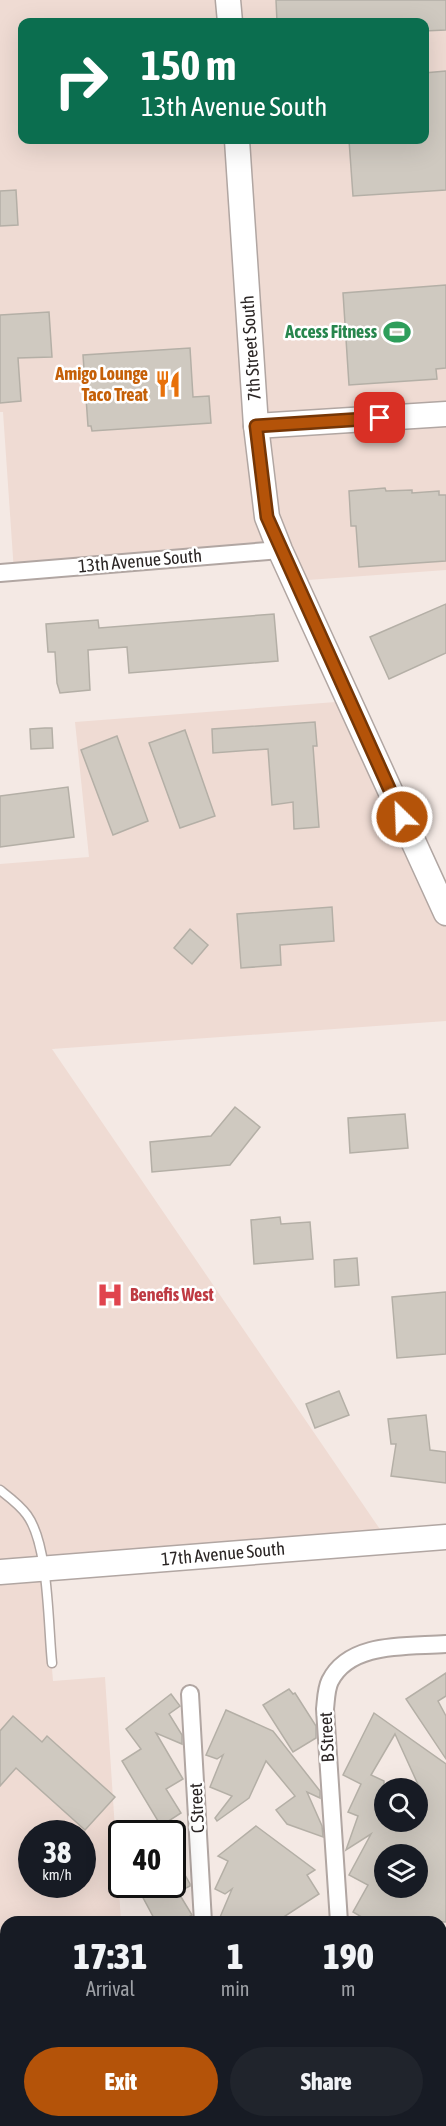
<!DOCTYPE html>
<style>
:root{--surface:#171b24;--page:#20242c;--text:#f1f3f6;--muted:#9ea1a6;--accent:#b45309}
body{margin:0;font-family:"Asap Condensed",sans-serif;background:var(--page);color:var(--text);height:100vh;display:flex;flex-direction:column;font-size:22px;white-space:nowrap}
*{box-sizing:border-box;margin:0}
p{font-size:20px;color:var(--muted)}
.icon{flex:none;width:33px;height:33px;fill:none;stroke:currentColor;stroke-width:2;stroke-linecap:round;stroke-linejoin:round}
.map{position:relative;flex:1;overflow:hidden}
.details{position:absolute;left:0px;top:1916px;width:447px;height:212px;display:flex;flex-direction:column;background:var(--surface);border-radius:18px 18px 0 0;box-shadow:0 6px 24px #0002}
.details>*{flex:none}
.hud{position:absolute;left:18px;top:18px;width:411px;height:126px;border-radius:12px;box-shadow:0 6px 24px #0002;background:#0b6e4f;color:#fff;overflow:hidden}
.tools{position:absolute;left:374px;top:1778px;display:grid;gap:12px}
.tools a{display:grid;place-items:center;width:54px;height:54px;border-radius:50%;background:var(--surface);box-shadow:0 6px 24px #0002;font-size:30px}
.speed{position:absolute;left:18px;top:1820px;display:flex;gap:12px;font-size:30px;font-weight:700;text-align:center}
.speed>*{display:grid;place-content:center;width:78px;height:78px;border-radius:50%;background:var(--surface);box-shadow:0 6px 24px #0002;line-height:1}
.speed small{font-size:15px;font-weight:400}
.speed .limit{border:3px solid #111;border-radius:9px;background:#fff;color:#111}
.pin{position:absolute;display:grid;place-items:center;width:51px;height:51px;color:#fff;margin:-26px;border-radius:12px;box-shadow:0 3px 9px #0006}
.me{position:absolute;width:66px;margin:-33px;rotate:336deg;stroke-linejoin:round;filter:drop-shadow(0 0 4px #0008)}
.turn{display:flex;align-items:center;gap:21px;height:126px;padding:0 24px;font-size:27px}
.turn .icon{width:78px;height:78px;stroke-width:2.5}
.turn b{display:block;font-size:42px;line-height:51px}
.eta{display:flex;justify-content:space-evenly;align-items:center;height:102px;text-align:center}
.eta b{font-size:36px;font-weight:800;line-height:42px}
.button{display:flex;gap:12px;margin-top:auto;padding:12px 24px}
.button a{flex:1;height:69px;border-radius:36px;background:var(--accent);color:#fff;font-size:24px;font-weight:800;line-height:69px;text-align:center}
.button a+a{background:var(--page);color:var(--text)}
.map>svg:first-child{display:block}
.built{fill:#efdbd3;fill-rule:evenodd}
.building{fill:#cfc9c0;stroke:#b4afa6;stroke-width:1.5;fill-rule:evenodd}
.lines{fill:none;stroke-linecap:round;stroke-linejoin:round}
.lane-casing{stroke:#b1a6a2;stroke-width:11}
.street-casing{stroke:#b1a6a2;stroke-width:20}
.secondary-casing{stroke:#b1a6a2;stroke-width:27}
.lane{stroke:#fff;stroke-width:8}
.street{stroke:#fff;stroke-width:16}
.secondary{stroke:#fff;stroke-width:24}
.route-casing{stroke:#753606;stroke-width:15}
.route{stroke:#b45309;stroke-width:10}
.labels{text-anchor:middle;stroke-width:5;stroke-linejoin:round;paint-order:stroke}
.leisure-label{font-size:18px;font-weight:bold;fill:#27864d;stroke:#fff;text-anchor:end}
.street-label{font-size:18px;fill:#2a2524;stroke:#fff}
.food-label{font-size:18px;font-weight:bold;fill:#c56008;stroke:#fff;text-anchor:end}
.health-label{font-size:18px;font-weight:bold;fill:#be3a42;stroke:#fff;text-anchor:start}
</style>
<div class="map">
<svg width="446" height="2126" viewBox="0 0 446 2126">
<rect width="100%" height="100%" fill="#f4e9e4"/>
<g class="built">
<path d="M 0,0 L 446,0 L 446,570 L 294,581 L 280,550 L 14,572 L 3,412 L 0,412 ZM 22,22 L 424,22 L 424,140 L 22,140 Z"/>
<path d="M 349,701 L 446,913 L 446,1021 L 52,1049 L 388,1541 L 44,1569 L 53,1681 L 105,1677 L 121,1921 L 6,1922 L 6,2121 L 133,2121 L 134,2126 L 0,2126 L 0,864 L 89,857 L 75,722 ZM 32,1833 L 82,1833 L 82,1884 L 32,1884 Z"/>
</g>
<g class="building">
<polygon points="276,0 446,0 446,30 424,31 424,22 277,22"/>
<polygon points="446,71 446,190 353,196 349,140 424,140 424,73"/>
<polygon points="16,190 18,225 0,226 0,191"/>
<polygon points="446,285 446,368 436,369 437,379 349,385 343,293"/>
<polygon points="49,312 52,357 18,358 21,401 0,403 0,315"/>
<polygon points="190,348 193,397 209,396 211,423 92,431 91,426 88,426 83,355"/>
<polygon points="385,488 386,491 412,490 412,493 439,491 439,495 446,495 446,561 359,567 356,526 351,526 349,491"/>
<polygon points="446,604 446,653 389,679 370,637"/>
<polygon points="274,614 278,661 129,673 127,647 88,650 90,690 60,693 57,683 55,652 48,652 46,624 98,620 99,628"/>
<polygon points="315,722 317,746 313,746 319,827 294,829 293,802 272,805 268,749 213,753 212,729"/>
<polygon points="45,728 52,728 53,748 31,749 30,729"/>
<polygon points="185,730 215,816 180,828 149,743"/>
<polygon points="117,736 148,821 113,835 81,750"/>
<polygon points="68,787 74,837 0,847 0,796"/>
<polygon points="332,907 334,941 280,945 281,965 241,968 237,914"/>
<polygon points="190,929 208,945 192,964 174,948"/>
<polygon points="235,1107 260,1127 230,1165 152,1172 150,1142 211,1136"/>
<polygon points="405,1114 408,1148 350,1153 348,1118"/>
<polygon points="280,1217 281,1224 310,1222 313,1259 254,1264 251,1220"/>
<polygon points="357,1258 359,1285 335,1287 334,1260"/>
<polygon points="446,1292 446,1354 397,1358 392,1297"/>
<polygon points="339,1391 349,1415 315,1428 306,1404"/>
<polygon points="426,1415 430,1450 446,1452 446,1483 391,1476 396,1444 391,1444 388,1419"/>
<polygon points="446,1673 446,1696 438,1701 446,1716 446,1759 406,1699"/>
<polygon points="289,1689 293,1694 295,1693 316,1726 316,1738 293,1752 263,1705"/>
<polygon points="171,1694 180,1706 169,1714 182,1735 182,1744 156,1733 183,1779 166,1789 181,1813 161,1826 122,1761 141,1749 126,1729"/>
<polygon points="226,1710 273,1731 320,1791 320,1798 307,1792 322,1826 323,1837 287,1824 276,1810 295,1796 266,1761 249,1798 217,1821 215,1818 232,1796 210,1787 223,1755 217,1759 206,1755"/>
<path d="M 374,1713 L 446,1764 L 446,1922 L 370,1922 L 353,1912 L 368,1885 L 349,1875 L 371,1834 L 346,1850 L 358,1816 L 348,1812 L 361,1784 L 343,1775 ZM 395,1734 L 426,1802 L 417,1798 L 417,1821 L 384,1821 L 384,1781 L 371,1775 ZM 384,1854 L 417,1854 L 417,1887 L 384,1887 Z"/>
<polygon points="13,1716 42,1742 47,1736 115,1797 85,1830 16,1768 0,1786 0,1731"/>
<polygon points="256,1826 315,1870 307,1875 319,1894 276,1922 218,1922 232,1889 225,1894 215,1889 228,1861 218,1856"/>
<polygon points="172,1852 190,1884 190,1886 178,1892 192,1915 181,1922 156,1922 140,1892 155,1884 172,1884"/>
</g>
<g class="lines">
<defs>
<path id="lane" d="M 0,1490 C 9,1497 20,1505 27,1515 C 49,1545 48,1625 52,1663"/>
<g id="street">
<polyline points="0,573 280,550"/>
<polyline points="190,1694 203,1922"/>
<path d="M 339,1922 L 325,1709 C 326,1701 326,1689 330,1681 C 350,1641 408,1647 446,1644"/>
<polyline points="441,2104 446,2102"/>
<polyline points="234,2121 237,2123 272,2121"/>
</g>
<g id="secondary">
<polyline points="228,0 230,22"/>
<polyline points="237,140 256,426 267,517 280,550 446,913"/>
<polyline points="256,426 446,414"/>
<polyline points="0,1572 446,1537"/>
</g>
</defs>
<use href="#lane" class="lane-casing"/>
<use href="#street" class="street-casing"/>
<use href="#secondary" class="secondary-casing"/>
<use href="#lane" class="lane"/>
<use href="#street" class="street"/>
<use href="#secondary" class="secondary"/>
</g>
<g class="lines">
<defs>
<polyline id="route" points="380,418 256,426 267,517 402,817"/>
</defs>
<use href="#route" class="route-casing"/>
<use href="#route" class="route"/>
</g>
<defs>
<symbol id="stadium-bare" viewBox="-9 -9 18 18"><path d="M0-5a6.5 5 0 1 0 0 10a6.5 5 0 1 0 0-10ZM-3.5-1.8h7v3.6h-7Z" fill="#2e9e5b" stroke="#fff" stroke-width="2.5" paint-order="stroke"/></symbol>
<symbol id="restaurant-bare" viewBox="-9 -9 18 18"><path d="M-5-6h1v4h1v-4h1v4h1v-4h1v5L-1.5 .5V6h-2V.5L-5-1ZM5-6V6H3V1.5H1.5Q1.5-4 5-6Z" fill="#e8710a" stroke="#fff" stroke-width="2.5" paint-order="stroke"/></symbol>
<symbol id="hospital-bare" viewBox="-9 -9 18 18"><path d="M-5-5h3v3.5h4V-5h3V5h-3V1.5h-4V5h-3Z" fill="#e0444e" stroke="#fff" stroke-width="2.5" paint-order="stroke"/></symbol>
</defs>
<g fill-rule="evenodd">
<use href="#stadium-bare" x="378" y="313" width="38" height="38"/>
<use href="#restaurant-bare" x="149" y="365" width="38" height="38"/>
<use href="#hospital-bare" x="91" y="1276" width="38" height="38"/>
</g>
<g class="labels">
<g class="leisure-label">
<text x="377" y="338">Access Fitness</text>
</g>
<g class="street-label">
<text transform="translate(251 348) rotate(-94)" y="6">7th Street South</text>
<text transform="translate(140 561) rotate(-5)" y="6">13th Avenue South</text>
<text transform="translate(223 1554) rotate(-5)" y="6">17th Avenue South</text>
<text transform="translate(327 1737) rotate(-93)" y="6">B Street</text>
<text transform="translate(197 1808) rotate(-93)" y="6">C Street</text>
</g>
<g class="food-label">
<text x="148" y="380">Amigo Lounge<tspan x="148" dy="21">Taco Treat</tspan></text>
</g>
<g class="health-label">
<text x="130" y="1301">Benefis West</text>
</g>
</g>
</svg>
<div class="tools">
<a><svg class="icon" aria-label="search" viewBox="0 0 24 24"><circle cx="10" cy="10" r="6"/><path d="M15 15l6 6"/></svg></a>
<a><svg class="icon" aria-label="layers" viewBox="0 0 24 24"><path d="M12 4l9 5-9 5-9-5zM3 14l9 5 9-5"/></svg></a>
</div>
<div class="speed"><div>38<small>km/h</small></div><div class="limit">40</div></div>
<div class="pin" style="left:380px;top:418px;background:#d93025"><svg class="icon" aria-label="arrive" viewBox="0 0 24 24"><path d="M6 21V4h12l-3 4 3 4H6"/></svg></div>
<svg class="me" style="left:402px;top:817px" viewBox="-20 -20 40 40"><circle r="17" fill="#b45309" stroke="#fff" stroke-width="3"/><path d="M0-11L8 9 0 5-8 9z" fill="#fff"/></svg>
<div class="hud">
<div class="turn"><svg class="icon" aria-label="right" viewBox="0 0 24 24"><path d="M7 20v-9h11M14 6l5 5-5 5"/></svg><div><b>150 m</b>13th Avenue South</div></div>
</div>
<section class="details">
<div class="eta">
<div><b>17:31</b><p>Arrival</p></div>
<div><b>1</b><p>min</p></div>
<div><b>190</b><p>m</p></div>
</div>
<div class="button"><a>Exit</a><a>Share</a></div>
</section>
</div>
